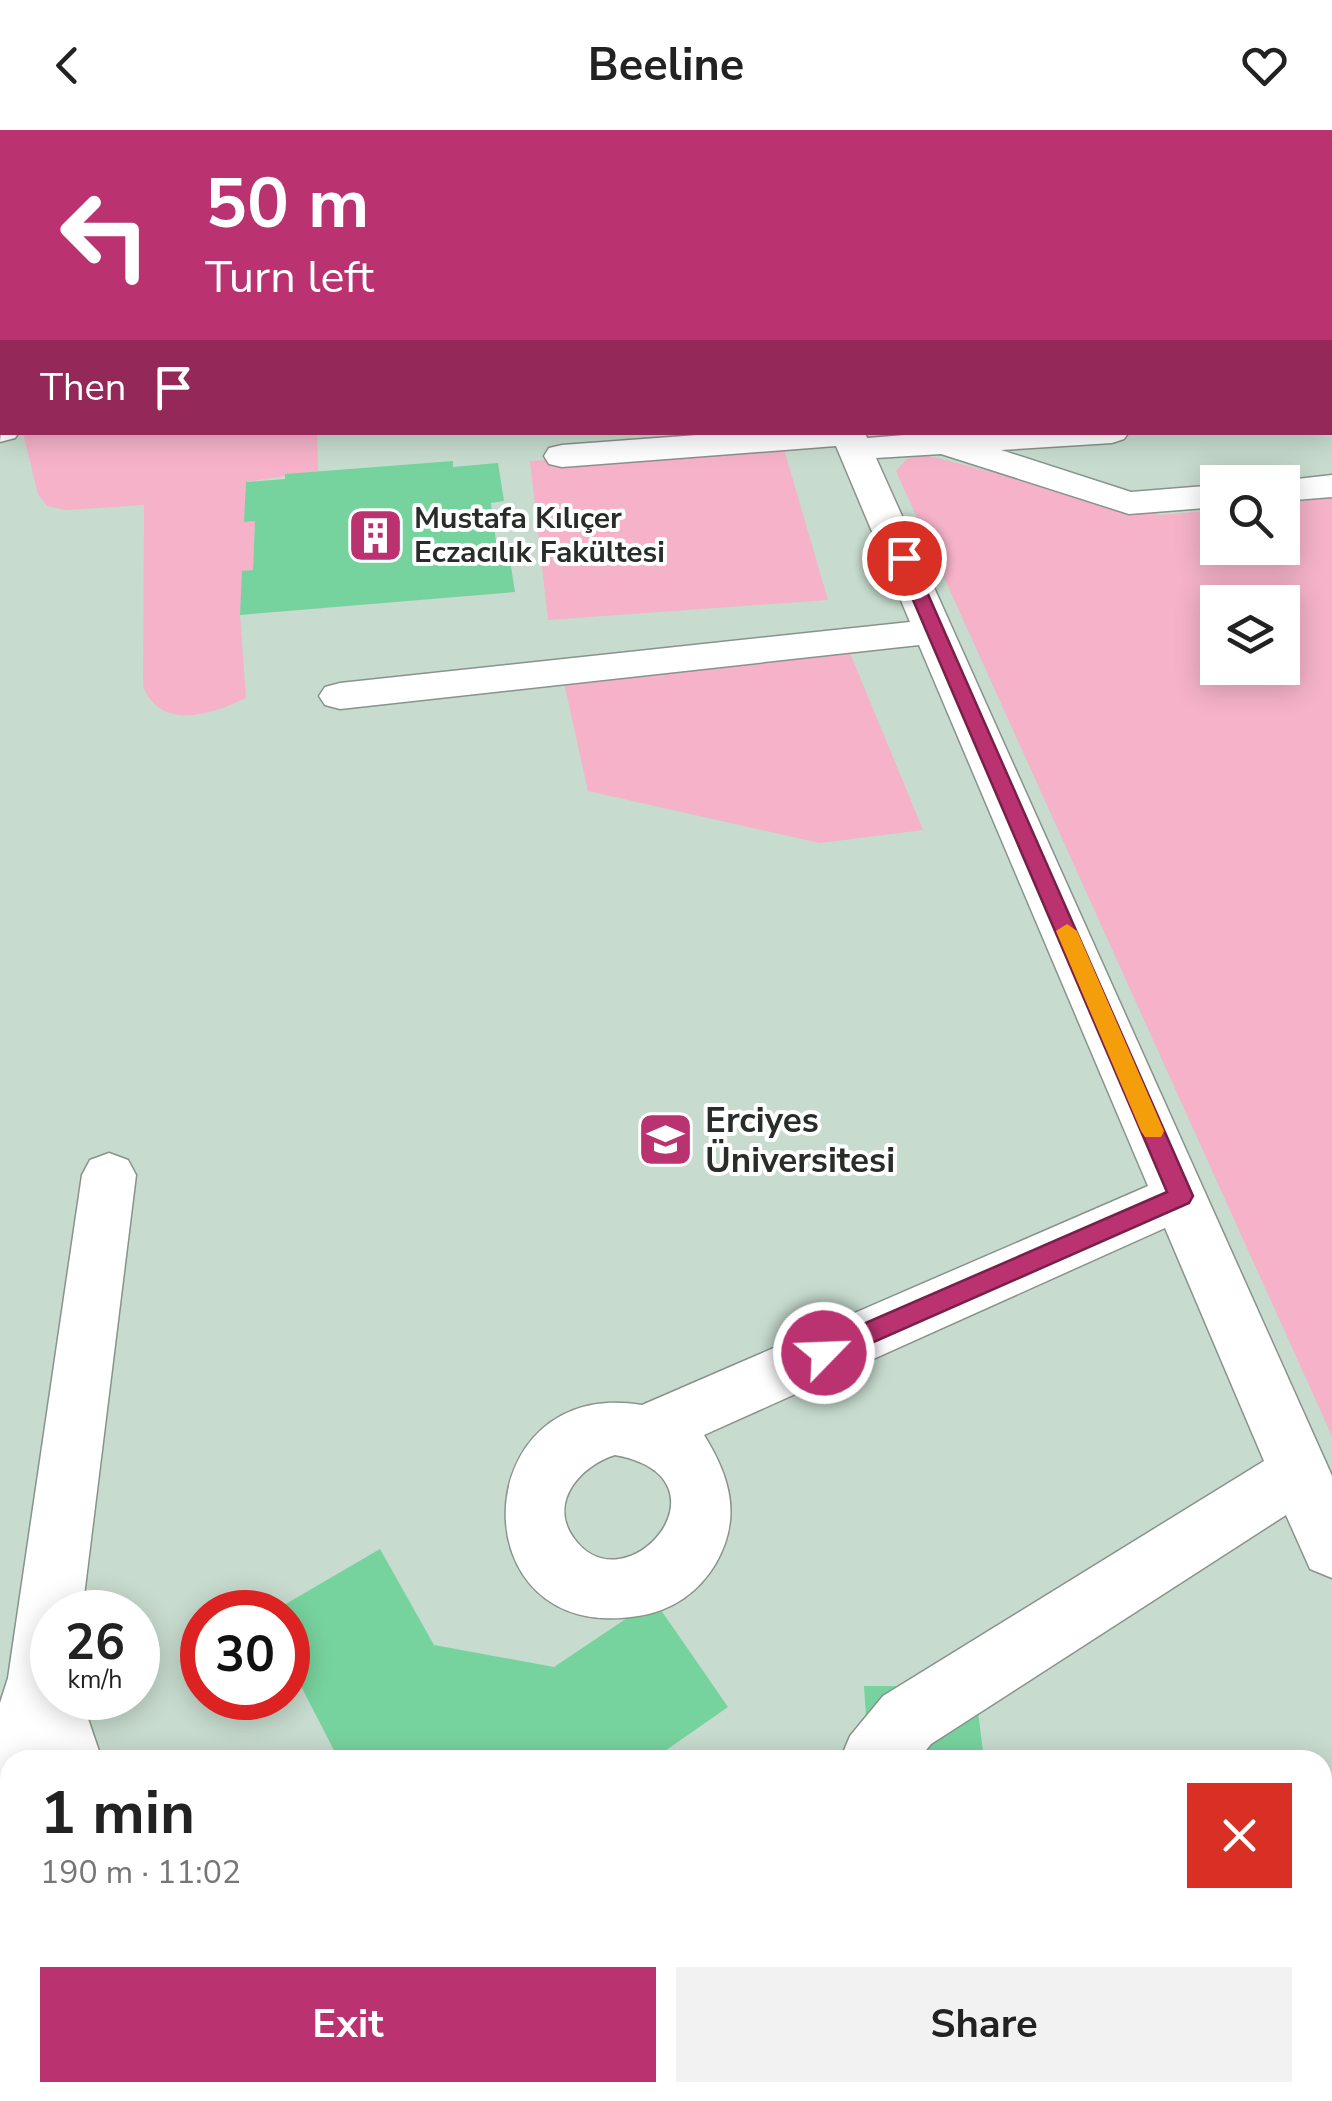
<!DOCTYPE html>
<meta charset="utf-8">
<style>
:root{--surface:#fff;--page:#f2f2f2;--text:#222;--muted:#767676;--accent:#ba3270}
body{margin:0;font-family:"Nunito Sans",sans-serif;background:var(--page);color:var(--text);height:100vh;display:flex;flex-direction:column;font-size:38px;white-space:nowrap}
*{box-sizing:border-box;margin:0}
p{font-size:32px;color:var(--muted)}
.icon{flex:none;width:55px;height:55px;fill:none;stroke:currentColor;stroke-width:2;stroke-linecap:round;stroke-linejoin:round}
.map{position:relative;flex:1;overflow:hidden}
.details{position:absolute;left:0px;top:1620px;width:1332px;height:352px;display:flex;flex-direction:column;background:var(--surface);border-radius:30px 30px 0 0;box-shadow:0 5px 25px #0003}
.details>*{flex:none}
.top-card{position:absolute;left:0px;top:0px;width:1332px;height:305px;box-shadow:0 5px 25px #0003;background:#ba3270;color:#fff;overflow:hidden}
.fabs{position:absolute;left:1200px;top:335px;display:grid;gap:20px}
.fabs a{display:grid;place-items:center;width:100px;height:100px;border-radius:0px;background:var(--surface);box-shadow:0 5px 25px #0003;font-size:50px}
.speed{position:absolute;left:30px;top:1460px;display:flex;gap:20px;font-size:50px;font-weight:700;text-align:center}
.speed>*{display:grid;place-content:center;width:130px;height:130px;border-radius:50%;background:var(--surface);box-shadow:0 5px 25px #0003;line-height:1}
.speed small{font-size:25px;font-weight:400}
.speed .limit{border:15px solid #d22;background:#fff;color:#111}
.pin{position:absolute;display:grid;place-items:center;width:85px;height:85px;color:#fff;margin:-42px;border:5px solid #fff;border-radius:50%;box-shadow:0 2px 10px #0007}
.me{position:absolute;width:110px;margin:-55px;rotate:66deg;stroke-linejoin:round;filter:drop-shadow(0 0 8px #0008)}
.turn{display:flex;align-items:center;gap:35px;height:210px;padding:0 40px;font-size:45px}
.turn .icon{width:130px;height:130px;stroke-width:2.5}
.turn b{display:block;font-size:70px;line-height:85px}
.then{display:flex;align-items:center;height:95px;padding:0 40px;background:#0003;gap:20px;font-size:38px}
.round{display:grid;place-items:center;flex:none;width:105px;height:105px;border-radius:0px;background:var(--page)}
.summary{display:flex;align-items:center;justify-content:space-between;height:170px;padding:0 40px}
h1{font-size:60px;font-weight:700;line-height:75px}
.cta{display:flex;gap:20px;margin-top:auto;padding:20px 40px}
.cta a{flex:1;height:115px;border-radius:0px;background:var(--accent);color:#fff;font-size:40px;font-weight:700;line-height:115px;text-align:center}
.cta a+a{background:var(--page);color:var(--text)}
header{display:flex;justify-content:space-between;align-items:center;height:130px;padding:0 40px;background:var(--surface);font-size:45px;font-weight:700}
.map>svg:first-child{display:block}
.built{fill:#c7dbce;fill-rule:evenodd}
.green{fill:#f5b2c9;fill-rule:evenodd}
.building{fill:#77d39e}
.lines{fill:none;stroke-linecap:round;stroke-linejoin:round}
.street-casing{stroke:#88938c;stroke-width:3}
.secondary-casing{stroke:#88938c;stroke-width:3}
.street{fill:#fff;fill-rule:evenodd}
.secondary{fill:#fff;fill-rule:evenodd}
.route{fill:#ba3270;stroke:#792049;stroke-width:2.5}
.slow{fill:#f59e0b}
.labels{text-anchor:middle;stroke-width:8;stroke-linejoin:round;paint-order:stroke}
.far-poi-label{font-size:30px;font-weight:bold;fill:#282d2a;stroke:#fff;text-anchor:start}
.poi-label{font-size:35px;font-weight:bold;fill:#282d2a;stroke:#fff;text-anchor:start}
</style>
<header><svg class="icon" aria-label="back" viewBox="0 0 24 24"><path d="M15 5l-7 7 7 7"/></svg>Beeline<svg class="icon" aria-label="heart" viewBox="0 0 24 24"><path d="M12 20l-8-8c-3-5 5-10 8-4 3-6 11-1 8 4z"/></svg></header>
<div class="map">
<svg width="1332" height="1971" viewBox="0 0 1332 1971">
<rect width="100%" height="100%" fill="#d9e6dd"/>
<path class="built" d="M 0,0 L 1332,0 L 1332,1971 L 0,1971 ZM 2,2 L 1330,2 L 1330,302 L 2,302 ZM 1218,352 L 1282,352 L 1282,418 L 1218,418 ZM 1218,472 L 1282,472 L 1282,538 L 1218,538 ZM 52,1482 L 138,1482 L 138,1568 L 52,1568 ZM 202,1482 L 288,1482 L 288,1568 L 202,1568 ZM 10,1630 L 1322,1630 L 1322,1962 L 10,1962 Z"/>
<g class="green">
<polygon points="888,0 1332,0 1332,105 1330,2 881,2"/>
<path d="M 23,303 L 317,303 L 318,341 L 246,352 L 245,392 L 255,391 L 253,440 L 240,485 L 246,568 C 212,584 161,602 143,556 L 144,375 L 66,380 L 47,376 L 38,364 Z"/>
<polygon points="783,316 828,470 548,490 530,331"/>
<path d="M 925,325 L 1160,385 L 1217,380 L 1218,418 L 1282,418 L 1283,373 L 1332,368 L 1332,1306 L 896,341 L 907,329 ZM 1218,472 L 1282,472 L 1282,538 L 1218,538 Z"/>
<polygon points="845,511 923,700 820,713 588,661 562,543"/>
</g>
<g class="building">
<polygon points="453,331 453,337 498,333 504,371 491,373 497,419 508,418 515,462 240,485 242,441 253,440 255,391 244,392 246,352 285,349 285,344"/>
<polygon points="380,1419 434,1515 554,1537 654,1470 728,1577 652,1630 339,1630 288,1531 288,1482 272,1482"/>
<polygon points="864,1556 975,1556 984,1630 869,1630"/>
</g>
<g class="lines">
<defs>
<g id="street">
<rect x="1330" y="129" width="2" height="18"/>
<path d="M 738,302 L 865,302 L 867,308 L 943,302 L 1129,302 L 1124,309 L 1112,313 L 1001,320 L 1131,362 L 1218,355 L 1218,377 L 1129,384 L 941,324 L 876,328 L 1332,1346 L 1332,1448 L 1310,1439 L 1286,1385 L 931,1614 L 918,1630 L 840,1630 L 850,1606 L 883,1566 L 1264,1331 L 1165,1098 L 704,1305 C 730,1347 742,1387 716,1433 C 699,1462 672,1481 638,1486 C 456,1516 466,1245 642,1275 L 1148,1056 L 919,515 L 340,579 L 325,575 L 319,566 L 325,557 L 340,553 L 910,492 L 836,316 L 562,337 L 549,334 L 544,326 L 549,318 L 562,315 ZM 615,1325 C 740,1348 625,1482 573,1407 C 548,1371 582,1335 615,1325 Z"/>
<polygon points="1332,345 1332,367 1282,371 1282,352 1269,352"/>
<polygon points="109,1023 128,1030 136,1045 82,1482 52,1482 52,1568 81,1568 102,1630 10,1630 10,1718 0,1722 0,1573 8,1548 82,1045 90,1030"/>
<polygon points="139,1962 217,1962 219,1971 141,1971"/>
<polygon points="584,1962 662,1962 660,1971 582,1971"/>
</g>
<g id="secondary">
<polygon points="255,0 289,0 290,2 256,2"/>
<polygon points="2,289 2,302 19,302 15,308 0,312"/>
</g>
</defs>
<use href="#street" class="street-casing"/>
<use href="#secondary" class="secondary-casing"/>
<use href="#street" class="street"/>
<use href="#secondary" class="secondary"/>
</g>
<polygon class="route" points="904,424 912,428 1193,1066 1189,1073 824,1234 815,1231 812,1223 815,1215 1167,1062 895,428"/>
<polygon class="slow" points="1067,794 1077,801 1164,1001 1161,1007 1145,1007 1141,1001 1056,801"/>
<defs>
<symbol id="building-square" viewBox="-11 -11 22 22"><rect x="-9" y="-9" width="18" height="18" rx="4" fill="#ba3270" stroke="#fff"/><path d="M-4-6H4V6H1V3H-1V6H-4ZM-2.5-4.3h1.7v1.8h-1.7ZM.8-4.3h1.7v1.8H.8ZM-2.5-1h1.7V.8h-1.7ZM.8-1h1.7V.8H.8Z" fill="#fff"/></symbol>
<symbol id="university-square" viewBox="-11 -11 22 22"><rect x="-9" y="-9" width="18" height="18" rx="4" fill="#ba3270" stroke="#fff"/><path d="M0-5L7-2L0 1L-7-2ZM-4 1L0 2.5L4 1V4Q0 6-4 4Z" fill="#fff"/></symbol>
</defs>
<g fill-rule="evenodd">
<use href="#building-square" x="344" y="374" width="63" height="63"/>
<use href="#university-square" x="634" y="978" width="63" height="63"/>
</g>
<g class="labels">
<g class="far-poi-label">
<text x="414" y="398">Mustafa Kılıçer<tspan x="414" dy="34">Eczacılık Fakültesi</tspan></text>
</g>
<g class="poi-label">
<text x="705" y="1002">Erciyes<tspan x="705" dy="40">Üniversitesi</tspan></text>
</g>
</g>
</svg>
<div class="fabs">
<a><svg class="icon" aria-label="search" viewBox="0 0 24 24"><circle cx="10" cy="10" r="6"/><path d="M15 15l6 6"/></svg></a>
<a><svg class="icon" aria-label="layers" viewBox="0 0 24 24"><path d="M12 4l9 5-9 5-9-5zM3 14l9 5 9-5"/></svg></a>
</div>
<div class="speed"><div>26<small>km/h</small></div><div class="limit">30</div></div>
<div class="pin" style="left:904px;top:428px;background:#d93025"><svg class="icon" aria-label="arrive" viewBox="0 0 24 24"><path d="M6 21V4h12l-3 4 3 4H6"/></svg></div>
<svg class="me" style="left:824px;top:1223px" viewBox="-20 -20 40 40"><circle r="17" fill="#ba3270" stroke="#fff" stroke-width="3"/><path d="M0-11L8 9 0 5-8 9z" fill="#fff"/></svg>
<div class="top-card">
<div class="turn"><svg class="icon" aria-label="left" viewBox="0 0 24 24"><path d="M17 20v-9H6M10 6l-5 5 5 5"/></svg><div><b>50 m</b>Turn left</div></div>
<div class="then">Then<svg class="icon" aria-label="arrive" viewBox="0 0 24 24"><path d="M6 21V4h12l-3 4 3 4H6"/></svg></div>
</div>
<section class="details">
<div class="summary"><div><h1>1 min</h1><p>190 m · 11:02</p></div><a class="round" style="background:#d93025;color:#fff"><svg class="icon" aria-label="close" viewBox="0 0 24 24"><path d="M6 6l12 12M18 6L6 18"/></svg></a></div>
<div class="cta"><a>Exit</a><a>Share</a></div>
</section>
</div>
